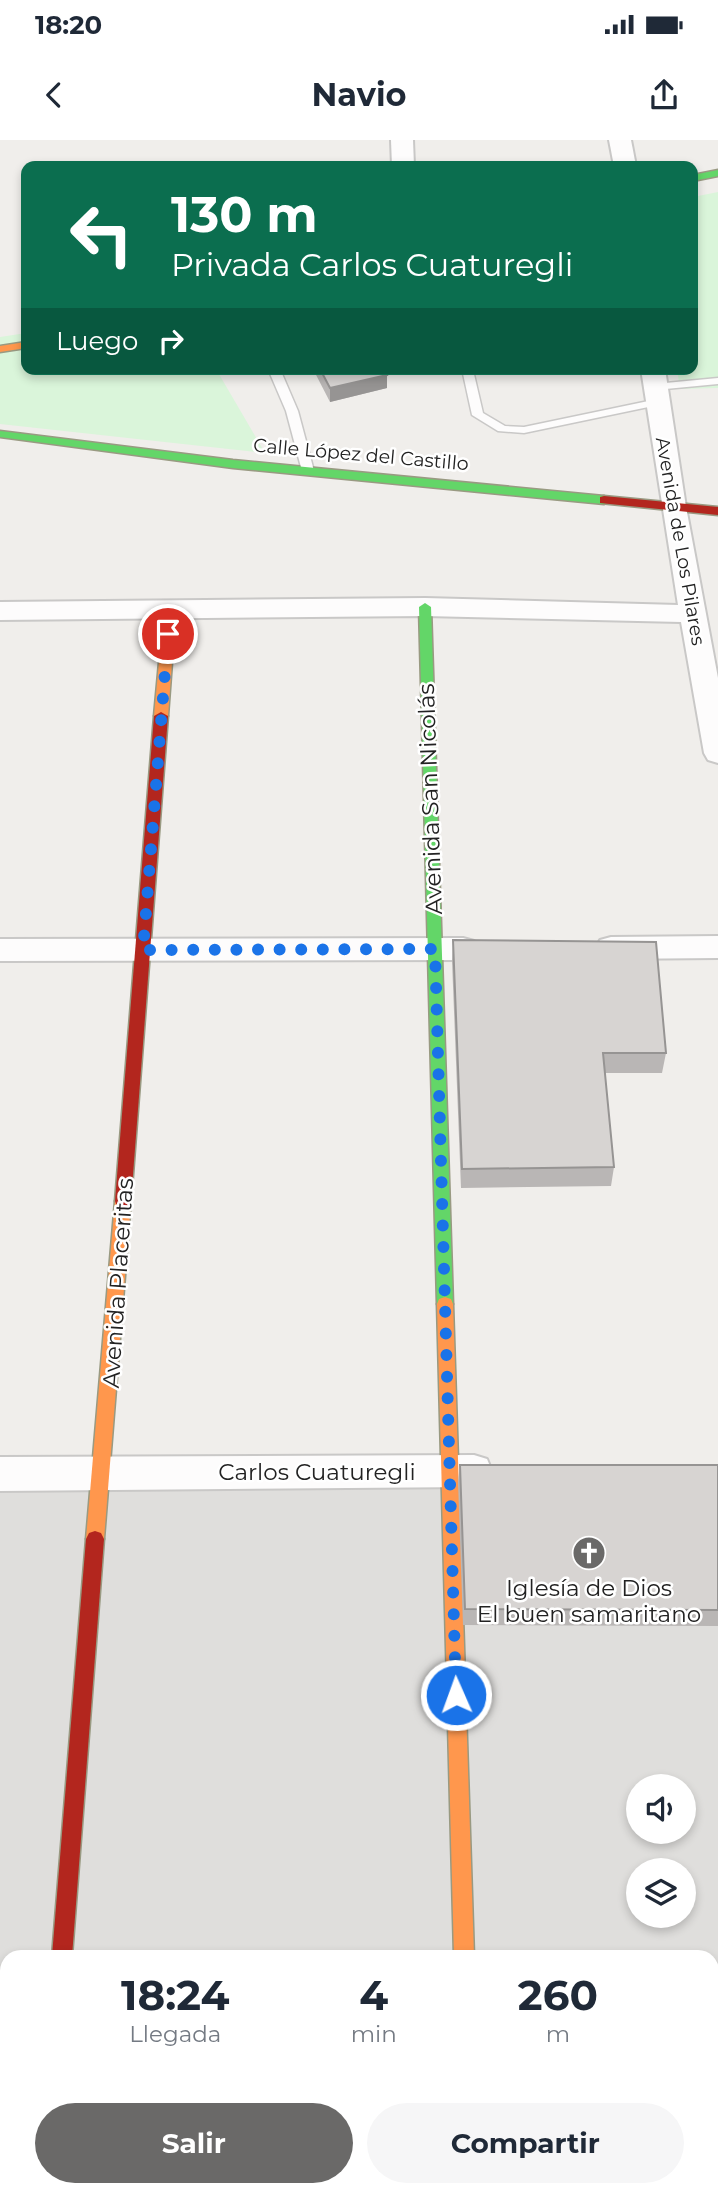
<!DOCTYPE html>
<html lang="es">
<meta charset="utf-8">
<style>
:root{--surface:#fff;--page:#f6f6f7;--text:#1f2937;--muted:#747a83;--accent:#6a6968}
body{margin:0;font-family:Montserrat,sans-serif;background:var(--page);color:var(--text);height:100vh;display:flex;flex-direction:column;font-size:26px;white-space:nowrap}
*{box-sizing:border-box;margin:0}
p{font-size:23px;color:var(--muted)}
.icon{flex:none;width:38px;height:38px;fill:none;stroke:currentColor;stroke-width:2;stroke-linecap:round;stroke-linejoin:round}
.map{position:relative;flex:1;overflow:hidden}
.drawer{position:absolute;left:0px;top:1810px;width:719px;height:247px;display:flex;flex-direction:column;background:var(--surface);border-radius:21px 21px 0 0;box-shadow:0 4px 10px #0003}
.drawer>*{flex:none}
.top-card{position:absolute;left:21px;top:21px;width:677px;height:214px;border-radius:14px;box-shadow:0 4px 10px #0003;background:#0b6e4f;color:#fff;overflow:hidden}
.tools{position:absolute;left:626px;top:1634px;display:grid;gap:14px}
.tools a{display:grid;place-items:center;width:70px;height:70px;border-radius:50%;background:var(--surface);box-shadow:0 4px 10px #0003;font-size:35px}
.pin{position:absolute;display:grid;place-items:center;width:60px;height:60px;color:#fff;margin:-30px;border:4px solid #fff;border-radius:50%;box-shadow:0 2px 7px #0007}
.me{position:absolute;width:77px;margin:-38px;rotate:358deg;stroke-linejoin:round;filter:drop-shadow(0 0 5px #0008)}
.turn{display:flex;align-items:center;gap:24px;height:147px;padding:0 35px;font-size:32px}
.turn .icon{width:91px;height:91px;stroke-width:2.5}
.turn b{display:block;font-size:49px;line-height:60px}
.then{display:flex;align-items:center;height:66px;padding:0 35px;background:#0003;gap:14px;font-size:26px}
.eta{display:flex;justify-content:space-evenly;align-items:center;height:119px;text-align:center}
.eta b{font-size:42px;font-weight:700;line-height:49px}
.cta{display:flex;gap:14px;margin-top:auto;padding:14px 35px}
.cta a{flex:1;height:80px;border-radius:42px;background:var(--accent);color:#fff;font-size:28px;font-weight:700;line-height:80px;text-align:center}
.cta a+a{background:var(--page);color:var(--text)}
.status{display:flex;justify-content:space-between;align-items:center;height:49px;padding:0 35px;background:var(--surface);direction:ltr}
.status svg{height:19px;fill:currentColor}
header{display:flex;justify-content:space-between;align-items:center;height:91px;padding:0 35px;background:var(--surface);font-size:32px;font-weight:700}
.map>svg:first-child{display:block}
.residential{fill:#dfdedc;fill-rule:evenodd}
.park{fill:#daf5da}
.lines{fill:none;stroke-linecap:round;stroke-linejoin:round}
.lane-casing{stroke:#c9c8c7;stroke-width:3}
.street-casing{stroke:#c9c8c7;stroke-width:4}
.fast-casing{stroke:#999a82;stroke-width:3}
.slow-casing{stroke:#999a82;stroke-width:3}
.jam-casing{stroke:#999a82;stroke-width:3}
.lane{fill:#fdfcfc;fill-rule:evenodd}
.street{fill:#fdfcfc;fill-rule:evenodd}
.fast{fill:#63d668;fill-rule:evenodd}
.slow{fill:#ff974d;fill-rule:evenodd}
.jam{fill:#b3261e;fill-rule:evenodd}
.wall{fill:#b9b6b5}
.shaded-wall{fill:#969493}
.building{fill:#d7d4d2;stroke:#969493;stroke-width:2}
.route{stroke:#1a73e8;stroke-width:12;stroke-dasharray:0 21.6}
.labels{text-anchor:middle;stroke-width:5;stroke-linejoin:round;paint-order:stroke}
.far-street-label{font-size:19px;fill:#222;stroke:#fff}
.street-label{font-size:23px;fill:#222;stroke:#fff}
.poi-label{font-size:23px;fill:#222;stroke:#fff}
</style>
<div class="status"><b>18:20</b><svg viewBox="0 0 49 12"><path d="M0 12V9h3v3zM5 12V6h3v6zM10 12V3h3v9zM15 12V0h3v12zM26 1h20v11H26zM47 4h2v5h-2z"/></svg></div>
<header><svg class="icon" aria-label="back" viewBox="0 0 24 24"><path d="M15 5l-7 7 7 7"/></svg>Navio<svg class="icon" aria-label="share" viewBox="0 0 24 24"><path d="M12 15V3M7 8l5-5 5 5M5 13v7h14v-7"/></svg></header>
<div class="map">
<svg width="718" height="2056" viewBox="0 0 718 2056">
<rect width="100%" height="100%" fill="#f0eeeb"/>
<path class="residential" d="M 718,1342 L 718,2056 L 0,2056 L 0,1345 ZM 639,1647 L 684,1647 L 684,1692 L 639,1692 ZM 639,1731 L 684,1731 L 684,1776 L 639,1776 ZM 7,1816 L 712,1816 L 712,2049 L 7,2049 Z"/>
<g class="park">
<polygon points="718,52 718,248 680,249 677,229 693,229 693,57"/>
<polygon points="26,193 26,229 216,229 265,313 0,284 0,197"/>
</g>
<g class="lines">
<defs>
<g id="lane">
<polygon points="268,229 280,229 298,271 314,331 312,334 304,334 302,331 286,271"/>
<polygon points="462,229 473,230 483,273 505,286 524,287 658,259 664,262 658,265 524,293 498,291 472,275"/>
<polygon points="718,238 718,244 655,250 649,247 655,244"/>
</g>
<g id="street">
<polygon points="391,0 413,0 414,26 392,26"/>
<polygon points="609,0 631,0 636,26 614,26"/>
<polygon points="641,229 665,229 686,367 718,538 718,623 708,620 704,613 681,482 425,476 0,480 0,462 425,458 678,465"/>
<polygon points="718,796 718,818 611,819 600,816 596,808 600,800 611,797"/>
<polygon points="463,798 474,801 478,809 474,817 463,820 0,821 0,799"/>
<polygon points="474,1315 487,1319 492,1331 487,1343 474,1347 0,1351 0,1317"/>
<rect x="20" y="2049" width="46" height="7"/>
<rect x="448" y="2049" width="46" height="7"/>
</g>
<g id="fast">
<polygon points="718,30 718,36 693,41 693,35"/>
<polygon points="0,291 233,320 604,356 610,360 604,364 233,328 0,297"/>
<polygon points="425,463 431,467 453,1164 451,1169 445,1171 439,1169 437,1164 419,467"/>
</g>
<g id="slow">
<polygon points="26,202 26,208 0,212 0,206"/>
<polygon points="170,465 176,469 168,576 161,580 154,576 164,469"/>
<polygon points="123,1054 129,1056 131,1061 104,1399 101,1405 95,1407 89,1405 86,1399 115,1061 117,1056"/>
<polygon points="445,1157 451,1159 453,1164 474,1816 454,1816 437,1164 439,1159"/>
</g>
<g id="jam">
<polygon points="604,356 718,367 718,375 600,363 600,357"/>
<polygon points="161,572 168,576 131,1061 129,1066 117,1066 115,1061 154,576"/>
<polygon points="95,1391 101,1393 104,1399 72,1816 52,1816 86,1399 89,1393"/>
</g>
</defs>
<use href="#lane" class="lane-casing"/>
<use href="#street" class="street-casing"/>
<use href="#fast" class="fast-casing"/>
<use href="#slow" class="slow-casing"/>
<use href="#jam" class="jam-casing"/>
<use href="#lane" class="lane"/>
<use href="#street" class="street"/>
<use href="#fast" class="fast"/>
<use href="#slow" class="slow"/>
<use href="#jam" class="jam"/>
</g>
<g class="wall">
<polygon points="313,229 384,229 387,235 387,248 330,262"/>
<polygon points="453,800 666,913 662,933 605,933 614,1027 611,1046 461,1048 452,821"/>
<polygon points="460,1325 718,1325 718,1486 463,1485 458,1342"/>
</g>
<polygon class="shaded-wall" points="387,235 387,248 330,262 330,248"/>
<g class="building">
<polygon points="320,229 384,229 387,235 330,248"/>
<polygon points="453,800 656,802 666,913 603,913 614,1027 462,1029"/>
<polygon points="460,1325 718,1325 718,1470 465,1469"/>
</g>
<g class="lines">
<polyline class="route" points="168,494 143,810 435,809 456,1555"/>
</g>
<defs>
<symbol id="church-disc" viewBox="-11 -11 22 22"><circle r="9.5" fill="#6a6968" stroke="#fff"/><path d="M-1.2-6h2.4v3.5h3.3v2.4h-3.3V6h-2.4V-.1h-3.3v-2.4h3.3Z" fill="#fff"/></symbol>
</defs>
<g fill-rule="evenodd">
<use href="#church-disc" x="570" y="1394" width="38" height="38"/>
</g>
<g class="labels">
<g class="far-street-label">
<text transform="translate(361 314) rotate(5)" y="7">Calle López del Castillo</text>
<text transform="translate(681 401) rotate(80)" y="7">Avenida de Los Pilares</text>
</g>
<g class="street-label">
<text transform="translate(430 659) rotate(-92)" y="8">Avenida San Nicolás</text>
<text transform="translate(118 1143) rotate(-86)" y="8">Avenida Placeritas</text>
<text x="317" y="1340">Carlos Cuaturegli</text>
</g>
<g class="poi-label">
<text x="589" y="1456">Iglesía de Dios<tspan x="589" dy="26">El buen samaritano</tspan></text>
</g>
</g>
</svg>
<div class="tools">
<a><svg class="icon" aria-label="sound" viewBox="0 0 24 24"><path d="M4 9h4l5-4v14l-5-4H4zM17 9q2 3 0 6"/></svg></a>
<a><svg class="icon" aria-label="layers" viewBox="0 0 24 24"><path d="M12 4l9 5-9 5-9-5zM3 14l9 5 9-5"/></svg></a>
</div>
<div class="pin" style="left:168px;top:494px;background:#d93025"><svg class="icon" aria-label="arrive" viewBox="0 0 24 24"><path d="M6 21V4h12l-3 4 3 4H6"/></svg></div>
<svg class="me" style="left:456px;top:1555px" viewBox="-20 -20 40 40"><circle r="17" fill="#1a73e8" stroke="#fff" stroke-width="3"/><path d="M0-11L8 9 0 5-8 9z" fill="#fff"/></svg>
<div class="top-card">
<div class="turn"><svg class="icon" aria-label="left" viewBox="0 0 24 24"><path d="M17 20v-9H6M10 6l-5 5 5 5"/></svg><div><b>130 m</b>Privada Carlos Cuaturegli</div></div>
<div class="then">Luego<svg class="icon" aria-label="right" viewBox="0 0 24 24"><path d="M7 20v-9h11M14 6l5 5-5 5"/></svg></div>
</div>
<section class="drawer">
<div class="eta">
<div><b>18:24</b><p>Llegada</p></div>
<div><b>4</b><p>min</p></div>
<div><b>260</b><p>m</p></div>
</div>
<div class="cta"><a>Salir</a><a>Compartir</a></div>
</section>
</div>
